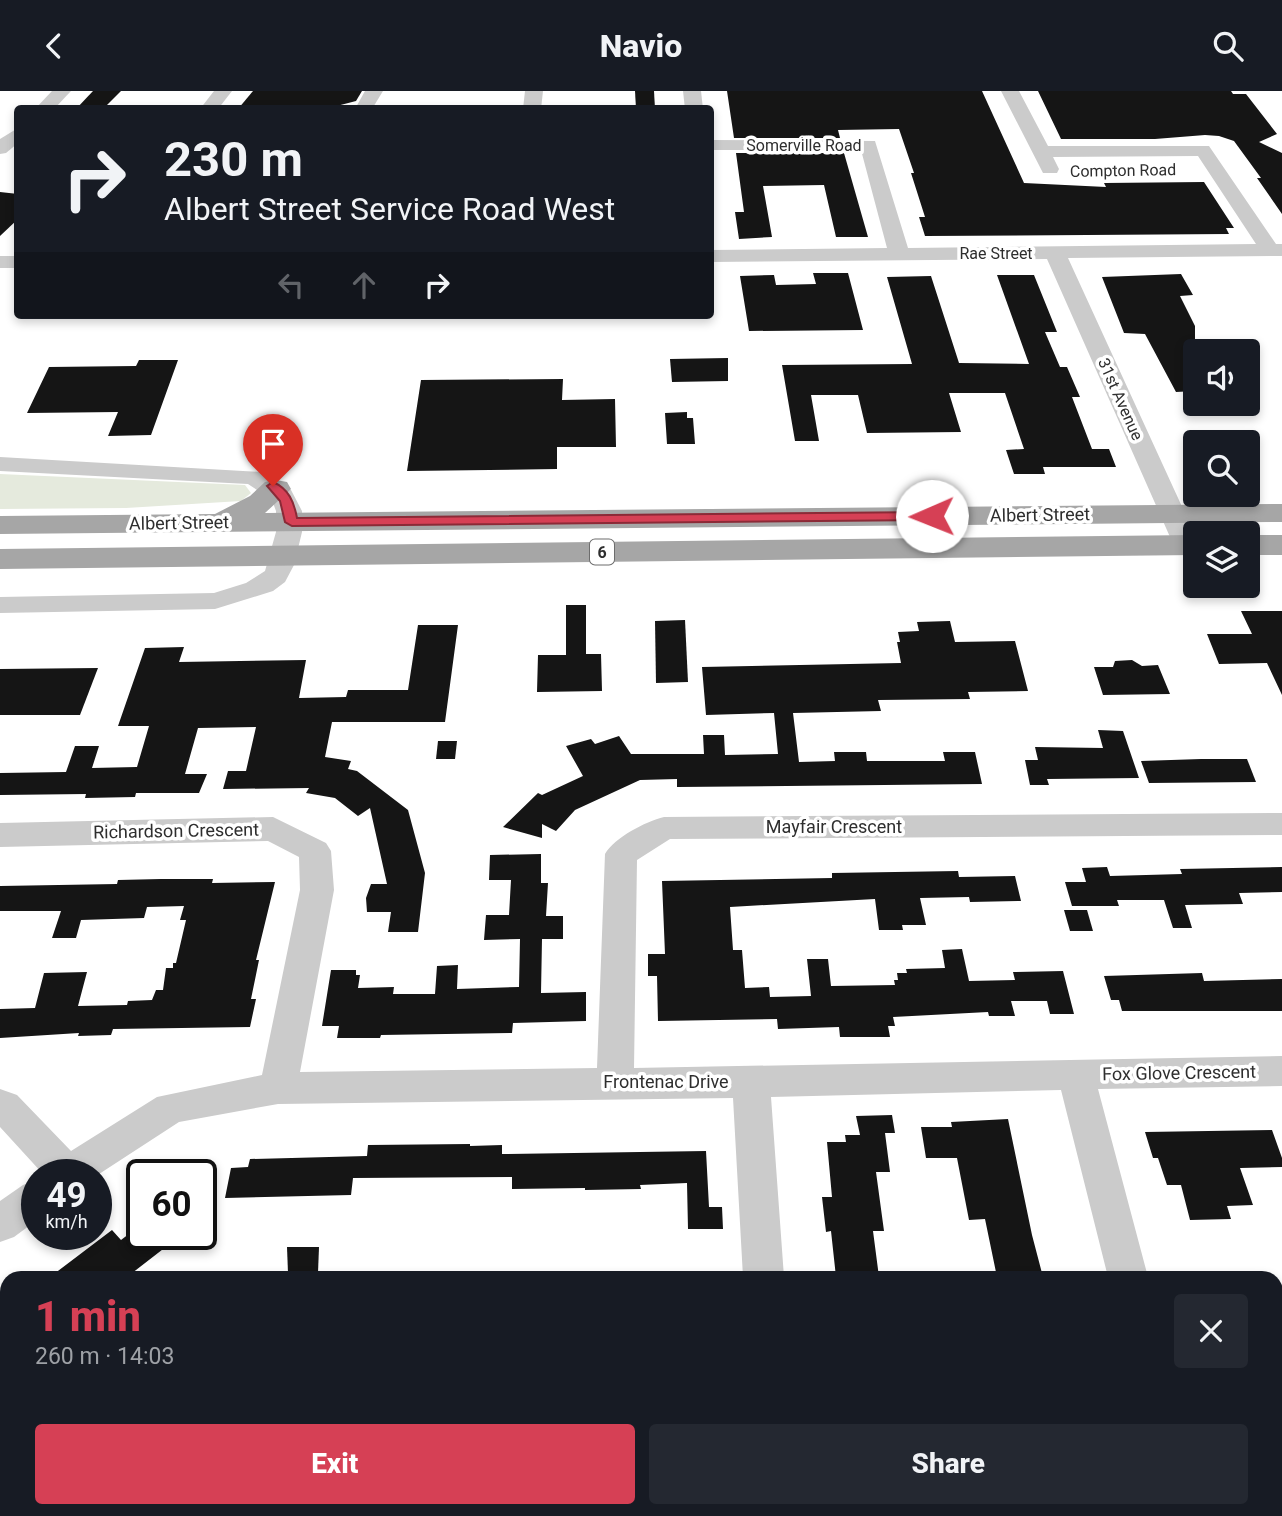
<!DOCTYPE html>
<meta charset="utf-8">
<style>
:root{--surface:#171b24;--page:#242831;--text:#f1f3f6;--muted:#9ea1a6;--accent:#d64055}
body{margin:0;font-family:Roboto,sans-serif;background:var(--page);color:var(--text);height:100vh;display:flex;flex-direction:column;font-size:26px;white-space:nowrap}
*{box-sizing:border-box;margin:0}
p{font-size:23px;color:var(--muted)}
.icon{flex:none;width:38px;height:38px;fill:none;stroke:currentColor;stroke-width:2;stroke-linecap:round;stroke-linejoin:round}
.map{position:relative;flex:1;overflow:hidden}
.sheet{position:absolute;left:0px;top:1180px;width:1283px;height:247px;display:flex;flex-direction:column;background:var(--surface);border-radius:21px 21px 0 0;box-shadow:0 4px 10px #0003}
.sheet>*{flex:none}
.guide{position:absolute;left:14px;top:14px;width:700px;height:214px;border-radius:7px;box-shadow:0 4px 10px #0003;background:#171b24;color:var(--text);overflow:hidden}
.fabs{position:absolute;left:1183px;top:248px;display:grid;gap:14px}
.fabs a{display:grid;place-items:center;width:77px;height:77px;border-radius:7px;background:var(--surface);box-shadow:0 4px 10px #0003;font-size:35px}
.speed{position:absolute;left:21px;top:1068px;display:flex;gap:14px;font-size:35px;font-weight:700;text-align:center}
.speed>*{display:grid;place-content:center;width:91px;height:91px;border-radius:50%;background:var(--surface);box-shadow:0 4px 10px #0003;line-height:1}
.speed small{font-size:18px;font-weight:400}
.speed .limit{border:4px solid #111;border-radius:10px;background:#fff;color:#111}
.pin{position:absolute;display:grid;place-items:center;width:60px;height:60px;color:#fff;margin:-72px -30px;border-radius:50% 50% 50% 0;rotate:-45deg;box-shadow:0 0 7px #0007}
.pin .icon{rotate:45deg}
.me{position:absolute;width:77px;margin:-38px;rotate:269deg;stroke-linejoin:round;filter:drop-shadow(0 0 5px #0008)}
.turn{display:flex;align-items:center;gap:24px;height:147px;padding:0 35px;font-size:32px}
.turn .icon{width:91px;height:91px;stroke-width:2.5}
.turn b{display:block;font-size:49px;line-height:60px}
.lanes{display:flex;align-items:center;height:66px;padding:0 35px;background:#0003;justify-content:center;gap:35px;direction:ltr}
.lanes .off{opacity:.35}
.round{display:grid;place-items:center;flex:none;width:74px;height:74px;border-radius:7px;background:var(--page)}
.overview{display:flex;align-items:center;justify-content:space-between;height:119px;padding:0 35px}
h1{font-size:42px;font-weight:800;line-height:52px;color:var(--accent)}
.button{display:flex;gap:14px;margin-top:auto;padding:14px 35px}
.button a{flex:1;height:80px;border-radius:7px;background:var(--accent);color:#fff;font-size:28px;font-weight:800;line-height:80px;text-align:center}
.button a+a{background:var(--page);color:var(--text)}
header{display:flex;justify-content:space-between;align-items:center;height:91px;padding:0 35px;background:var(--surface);font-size:32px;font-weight:800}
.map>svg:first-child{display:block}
.green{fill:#e5eadd}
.building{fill:#151515}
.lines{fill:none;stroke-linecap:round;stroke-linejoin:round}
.minor{fill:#cbcbcb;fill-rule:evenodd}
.major{fill:#a6a6a6;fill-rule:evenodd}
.route{fill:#d64055;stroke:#8b2a37;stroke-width:2}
.labels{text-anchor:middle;stroke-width:7;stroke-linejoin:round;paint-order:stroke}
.far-street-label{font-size:16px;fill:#2e2e2e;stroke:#fff}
.shield{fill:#fff;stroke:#6d6d6d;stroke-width:2}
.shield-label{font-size:16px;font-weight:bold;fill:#2e2e2e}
.street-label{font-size:18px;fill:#2e2e2e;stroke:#fff}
</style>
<header><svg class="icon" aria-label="back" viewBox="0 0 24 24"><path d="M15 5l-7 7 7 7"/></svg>Navio<svg class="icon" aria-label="search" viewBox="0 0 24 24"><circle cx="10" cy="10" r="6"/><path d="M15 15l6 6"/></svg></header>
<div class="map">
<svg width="1282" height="1425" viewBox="0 0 1282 1425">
<rect width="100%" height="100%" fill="#fff"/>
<polygon class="green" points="0,383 245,394 251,402 241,410 126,417 0,418"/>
<g class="building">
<polygon points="93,0 121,0 103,18 76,18"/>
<polygon points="253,0 362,0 356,10 325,18 238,18"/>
<polygon points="635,0 654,0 655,18 636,18"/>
<polygon points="727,0 982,0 1024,92 1106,96 1104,92 1204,91 1234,137 1226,137 1229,143 925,145 919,126 925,126 911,82 914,82 899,38 838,39 840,47 734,47"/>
<polygon points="1038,0 1231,0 1233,3 1246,3 1277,43 1259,51 1282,62 1282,123 1257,87 1261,87 1234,50 1219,45 1205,44 1155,48 1061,48"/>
<polygon points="736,62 844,62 868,146 836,146 824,94 763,95 772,146 739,148 735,121 744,121"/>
<polygon points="0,101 18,103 18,128 0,145"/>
<polygon points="813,182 848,182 863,239 749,240 740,185 774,184 776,194 816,193"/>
<polygon points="1181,183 1193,204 1180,205 1195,235 1195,300 1176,301 1145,243 1124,242 1102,186"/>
<polygon points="997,184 1034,184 1057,241 1045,241 1060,276 1067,276 1080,306 1072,306 1092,358 1109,358 1116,376 1043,376 1045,383 1014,383 1006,359 1024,358 1005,302 949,302 961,341 867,342 858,304 811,304 819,350 795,350 782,274 912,273 887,186 931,185 959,272 1029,273"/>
<polygon points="728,267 728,290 672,291 670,268"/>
<polygon points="139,269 178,269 151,344 108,345 118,321 27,322 49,276 136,275"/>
<polygon points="563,288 562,309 615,308 616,356 557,356 557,378 407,380 421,289"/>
<polygon points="687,321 687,327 693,327 695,353 667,353 665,322"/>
<polygon points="566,514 586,514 586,563 601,563 602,600 537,601 538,564 566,564"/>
<polygon points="1241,520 1282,520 1282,604 1267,572 1219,573 1207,543 1252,543"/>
<polygon points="685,529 688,591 656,592 655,530"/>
<polygon points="950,530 955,551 1015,550 1028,600 968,601 970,608 878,609 881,620 793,622 799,671 835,670 834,661 866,661 867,670 945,670 943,661 975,661 982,693 677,696 677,688 640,689 575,719 556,740 542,733 542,747 503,736 538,702 542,704 583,685 566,655 591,648 595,653 619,645 631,663 704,663 703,644 724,644 725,664 778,663 774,622 706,624 702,576 901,572 897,551 900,551 898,541 919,540 917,531"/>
<polygon points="418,534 458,534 445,631 332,631 325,666 351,670 348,678 357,680 408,719 425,782 418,841 388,841 391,821 367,821 366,807 371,793 387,793 370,717 358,725 335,707 306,702 309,697 223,698 228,680 246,680 256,636 198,637 185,683 207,683 199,702 136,702 135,706 85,707 86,703 0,704 0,682 66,681 75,655 99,655 92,677 137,676 149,635 118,635 145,557 184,556 179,571 306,569 299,607 346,606 348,599 408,599"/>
<polygon points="1132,569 1142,575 1158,574 1170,603 1103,604 1094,576 1113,576 1115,570"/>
<polygon points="98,577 80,624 0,624 0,578"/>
<polygon points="1098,639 1123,640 1139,687 1047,688 1049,694 1030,694 1025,669 1038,669 1035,656 1103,657"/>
<polygon points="438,650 457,650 455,668 436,668"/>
<polygon points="1201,668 1247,668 1256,691 1149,692 1141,670"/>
<polygon points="541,763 541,792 548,792 546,825 563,825 563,848 542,848 541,902 586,901 586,930 513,932 512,942 381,944 380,947 337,947 339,935 322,935 331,879 356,879 356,884 360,884 358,897 394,896 393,903 435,903 437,875 458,874 457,898 519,896 520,848 484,849 486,824 509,824 511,789 489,789 490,764"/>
<polygon points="1107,776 1110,785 1182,783 1180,778 1282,776 1282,801 1239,802 1243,813 1185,814 1192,837 1173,837 1164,809 1117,809 1119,815 1072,815 1065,791 1086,791 1082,777"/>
<polygon points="958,780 959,786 1015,785 1021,810 970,811 969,806 920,807 926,834 902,834 903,839 879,839 875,808 730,816 733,859 742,859 745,897 769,896 770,906 811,905 807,868 828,868 831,895 895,894 894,889 898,889 897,882 907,882 906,878 945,877 942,859 962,858 969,890 1015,889 1013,881 1063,880 1074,923 1050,923 1047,910 1011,910 1015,925 989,925 988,921 893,926 895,935 888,935 890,946 840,946 839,936 778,938 777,928 658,930 657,885 648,885 648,863 665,863 662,790 832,787 832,782"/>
<polygon points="161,788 213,788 212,792 275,791 256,869 259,869 251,908 256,908 250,936 113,938 111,944 78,945 79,942 0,947 0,918 35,917 44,882 87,881 78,915 127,914 128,910 152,909 156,899 163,899 166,877 173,877 173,872 176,872 186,829 180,829 184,815 147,816 144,827 81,829 76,847 52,847 61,820 0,820 0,795 117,793 118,789"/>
<polygon points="1064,819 1087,819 1093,840 1070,840"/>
<polygon points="1202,882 1204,890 1282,888 1282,920 1122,920 1119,909 1111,909 1104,885"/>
<polygon points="892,1024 895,1042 885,1042 890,1081 876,1081 884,1140 873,1140 879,1186 836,1186 831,1140 826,1141 822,1106 832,1106 827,1051 846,1051 845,1044 860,1044 856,1025"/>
<polygon points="1008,1028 1032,1144 1043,1186 997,1186 985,1128 969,1129 957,1067 926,1067 921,1036 952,1036 951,1031"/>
<polygon points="1272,1039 1282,1067 1282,1076 1240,1077 1253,1114 1227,1115 1231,1128 1190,1129 1181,1094 1167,1094 1158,1067 1153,1067 1145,1041"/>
<polygon points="470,1053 470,1055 502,1054 502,1063 706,1060 709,1116 722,1116 723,1138 688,1138 687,1092 640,1094 641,1098 585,1099 585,1097 512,1098 512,1086 353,1087 351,1104 225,1107 231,1077 248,1076 250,1068 367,1065 368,1054"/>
<polygon points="142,1133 142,1143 156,1143 167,1155 127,1186 50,1186 112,1139 121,1149"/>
<polygon points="287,1156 319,1156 318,1182 288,1182"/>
</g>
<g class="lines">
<g class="minor">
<polygon points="52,0 71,0 54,18 35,18"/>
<polygon points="214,0 232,0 218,18 200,18"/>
<polygon points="365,0 383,0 372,18 355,18"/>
<polygon points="525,0 543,0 541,18 523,18"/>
<polygon points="683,0 701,0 703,18 685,18"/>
<polygon points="1001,0 1019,0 1048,55 1209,55 1276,153 1282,153 1282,165 1068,167 1195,444 1195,461 1187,463 1178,461 1174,455 1047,168 710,171 710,159 887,157 861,59 710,59 710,49 875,50 908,157 1256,153 1198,65 1053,66 1059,78 1057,82 1043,82"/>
<polygon points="18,37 18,52 6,62 0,63 0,48"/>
<rect x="0" y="165" width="18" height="12"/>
<polygon points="0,366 262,381 291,399 302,420 302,441 294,474 285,491 273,500 215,518 0,522 0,506 214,502 246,492 265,480 276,441 276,420 272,409 248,393 0,380"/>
<path d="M 1282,722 L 1282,744 L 670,748 L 637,769 L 634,977 L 1282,965 L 1282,995 L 1098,998 L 1148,1186 L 1108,1186 L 1061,999 L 771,1006 L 784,1186 L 743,1186 L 733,1007 L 278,1013 L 179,1031 L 96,1085 L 43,1083 L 0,1036 L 0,998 L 17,1004 L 71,1060 L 157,1006 L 262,984 L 300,799 L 299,766 L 268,750 L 0,756 L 0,732 L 273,726 L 326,752 L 331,760 L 334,799 L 300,981 L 597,977 L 605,763 C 615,746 645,731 664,726 Z"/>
<polygon points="37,1089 37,1129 14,1146 0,1151 0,1110 23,1094"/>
<rect x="1276" y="1289" width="6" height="42"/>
<polygon points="153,1419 204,1419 201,1425 151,1425"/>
<polygon points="1164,1419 1210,1419 1211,1425 1165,1425"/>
</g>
<g class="major">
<polygon points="276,389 287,391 291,398 265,422 1282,413 1282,431 0,443 0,425 215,423 250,405 265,391"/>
<polygon points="1195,444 1195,464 0,478 0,458"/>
<rect x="1248" y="444" width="34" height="20"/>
</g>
</g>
<path class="route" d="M 273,391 C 289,398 294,411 297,427 L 932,421 L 938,425 L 932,429 L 292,435 L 285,431 L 280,410 L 267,395 Z"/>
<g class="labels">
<g class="far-street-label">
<text x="804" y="60">Somerville Road</text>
<text transform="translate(1123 79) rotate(-1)" y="6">Compton Road</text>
<text x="996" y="168">Rae Street</text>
<text transform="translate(1121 308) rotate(66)" y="6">31st Avenue</text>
</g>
<rect class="shield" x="590" y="448.5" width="24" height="25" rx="5"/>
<g class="shield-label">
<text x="602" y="467">6</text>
</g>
<g class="street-label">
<text transform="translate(1040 424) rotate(-1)" y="6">Albert Street</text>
<text transform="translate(179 432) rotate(-1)" y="6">Albert Street</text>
<text x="834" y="742">Mayfair Crescent</text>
<text transform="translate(176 740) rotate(-1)" y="6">Richardson Crescent</text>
<text transform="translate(1179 982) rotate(-1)" y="6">Fox Glove Crescent</text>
<text x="666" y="997">Frontenac Drive</text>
</g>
</g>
</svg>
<div class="fabs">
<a><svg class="icon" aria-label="sound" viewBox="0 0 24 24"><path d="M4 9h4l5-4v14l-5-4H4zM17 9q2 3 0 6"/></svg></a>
<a><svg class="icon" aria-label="search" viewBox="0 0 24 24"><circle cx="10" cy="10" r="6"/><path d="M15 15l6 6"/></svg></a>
<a><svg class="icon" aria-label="layers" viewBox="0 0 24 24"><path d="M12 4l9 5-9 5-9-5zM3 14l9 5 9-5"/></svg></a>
</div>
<div class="speed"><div>49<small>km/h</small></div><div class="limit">60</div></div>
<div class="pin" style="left:273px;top:395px;background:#d93025"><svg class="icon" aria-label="arrive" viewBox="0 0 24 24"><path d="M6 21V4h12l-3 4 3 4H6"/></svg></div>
<svg class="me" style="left:932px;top:425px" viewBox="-20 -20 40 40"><circle r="19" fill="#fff"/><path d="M0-13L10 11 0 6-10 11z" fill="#d64055"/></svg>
<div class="guide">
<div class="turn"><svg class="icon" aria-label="right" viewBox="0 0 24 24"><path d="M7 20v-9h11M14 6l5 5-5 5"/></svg><div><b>230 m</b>Albert Street Service Road West</div></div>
<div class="lanes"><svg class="icon off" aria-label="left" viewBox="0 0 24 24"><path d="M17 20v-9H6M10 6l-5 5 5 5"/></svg><svg class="icon off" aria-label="ahead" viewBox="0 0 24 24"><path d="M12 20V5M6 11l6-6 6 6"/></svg><svg class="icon" aria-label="right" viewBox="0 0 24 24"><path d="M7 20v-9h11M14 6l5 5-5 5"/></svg></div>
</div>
<section class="sheet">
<div class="overview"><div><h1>1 min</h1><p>260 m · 14:03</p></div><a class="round"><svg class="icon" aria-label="close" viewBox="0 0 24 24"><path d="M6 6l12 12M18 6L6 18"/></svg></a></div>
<div class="button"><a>Exit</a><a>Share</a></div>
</section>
</div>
